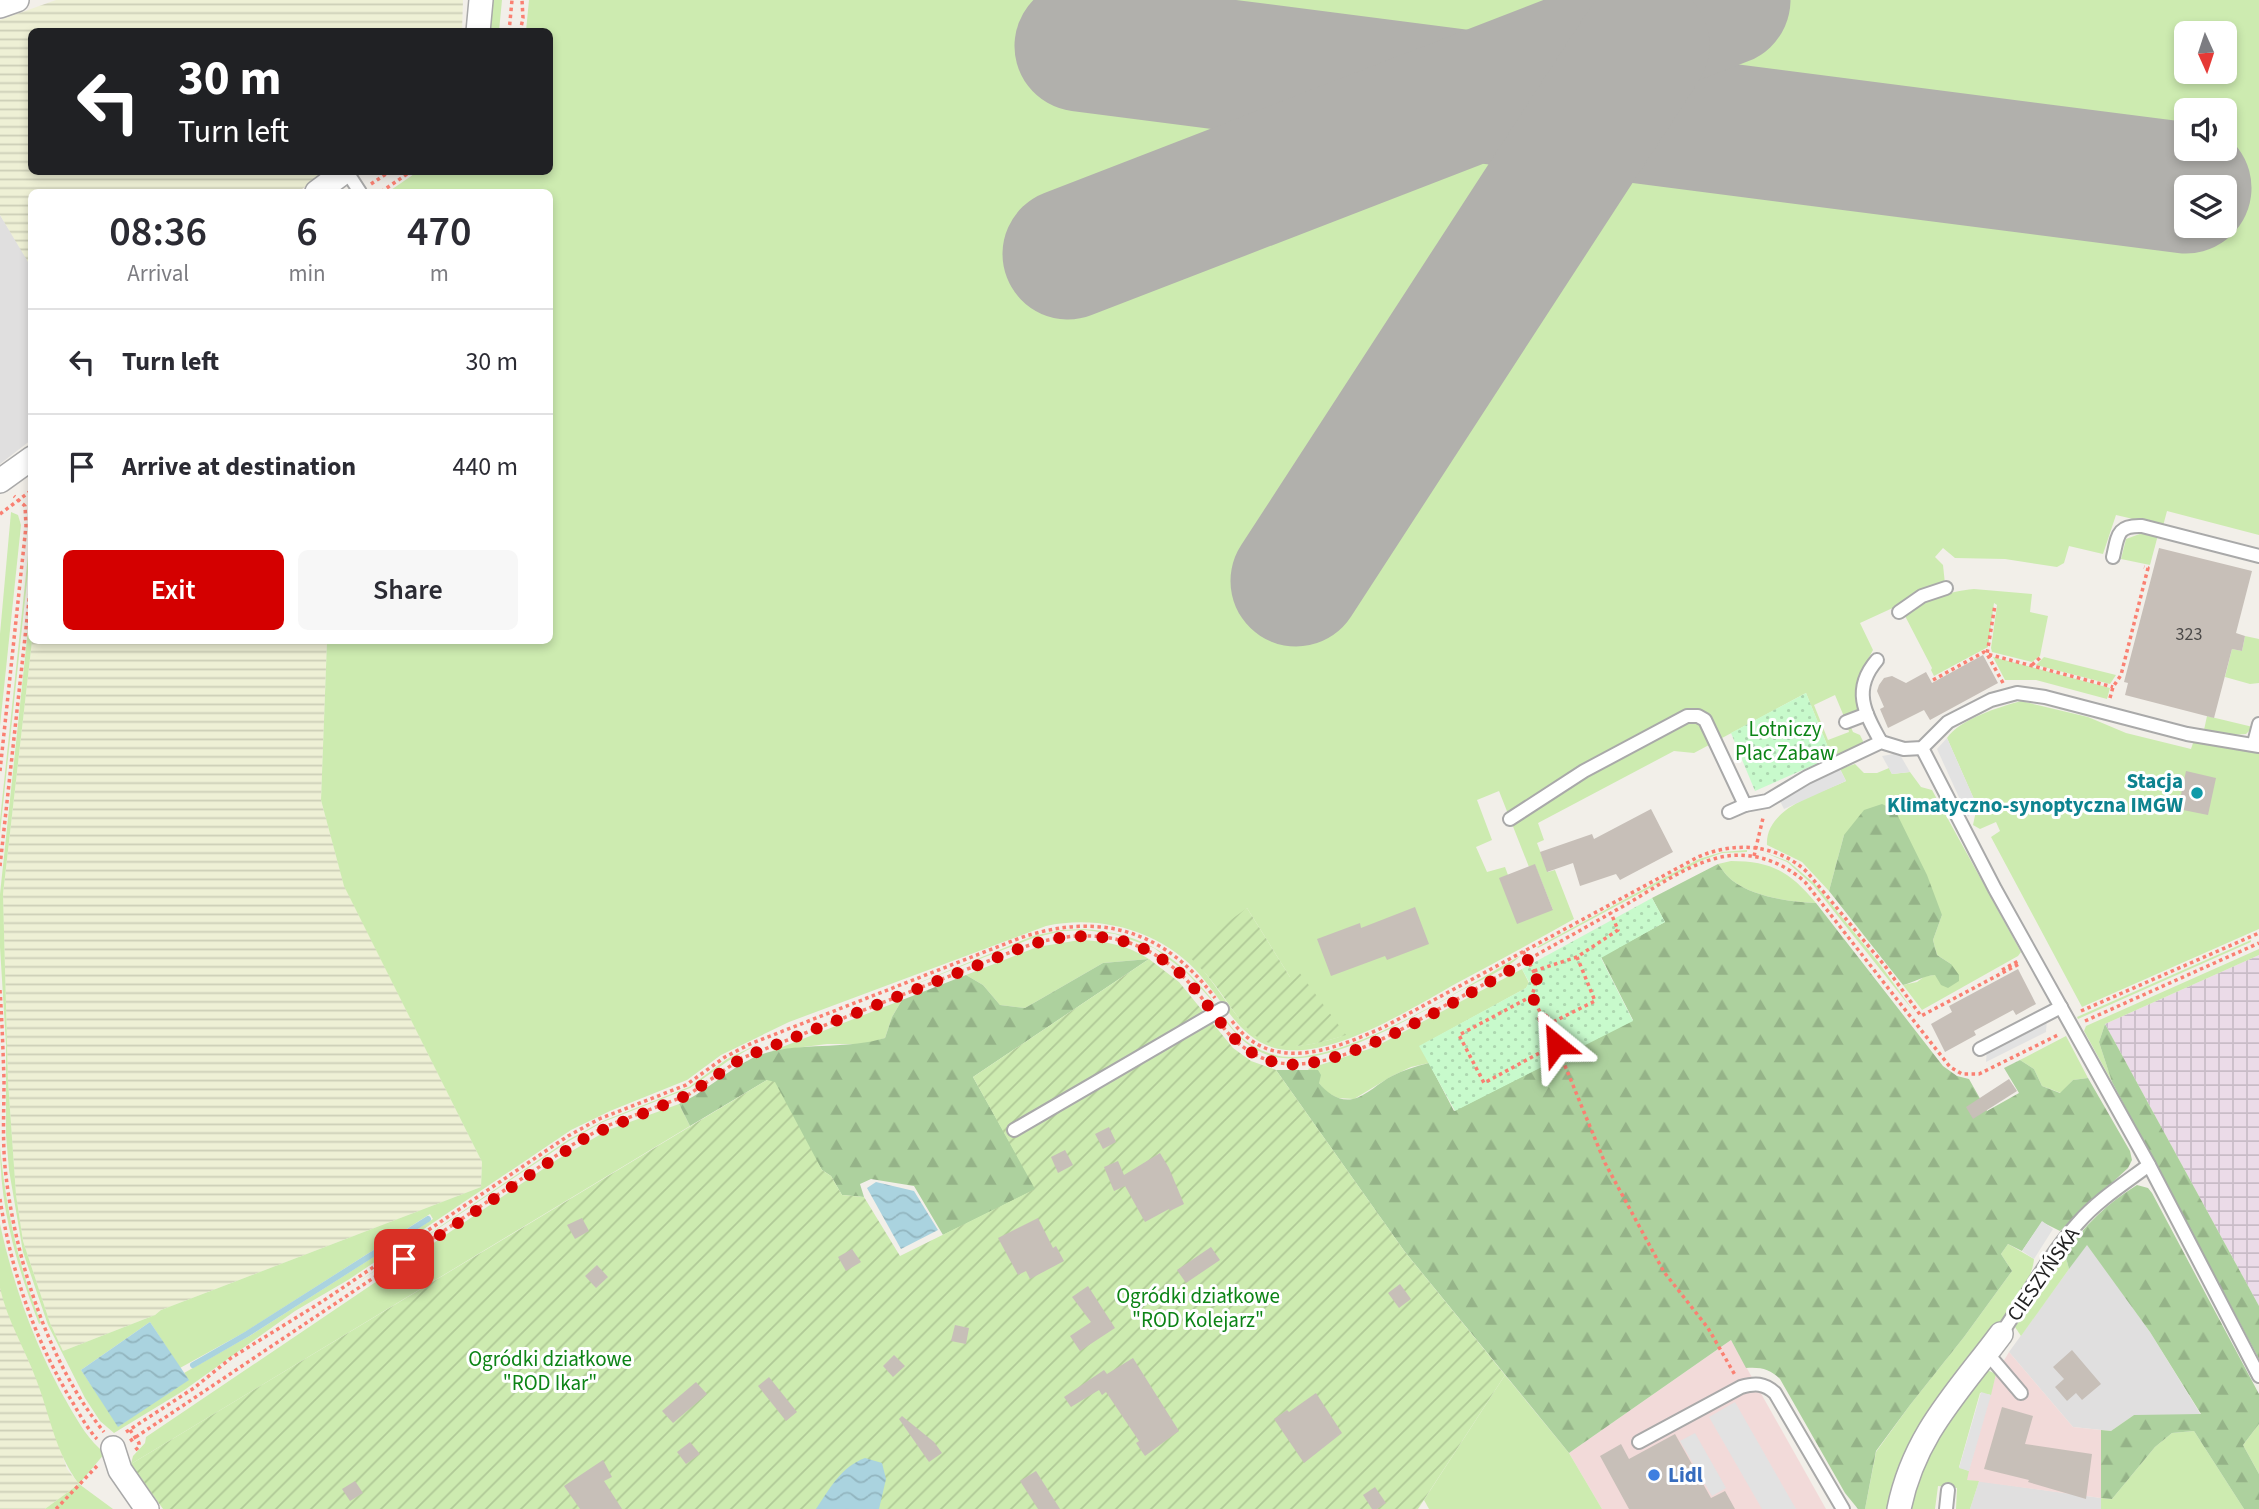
<!DOCTYPE html>
<meta charset="utf-8">
<style>
:root{--surface:#fff;--page:#f7f7f7;--text:#2b2b33;--muted:#7c7c81;--line:#e1e1e2;--accent:#d40000}
body{margin:0;font-family:"Source Sans 3",sans-serif;background:var(--page);color:var(--text);height:100vh;display:flex;flex-direction:column;font-size:26px;white-space:nowrap}
*{box-sizing:border-box;margin:0}
p{font-size:23px;color:var(--muted)}
.icon{flex:none;width:38px;height:38px;fill:none;stroke:currentColor;stroke-width:2;stroke-linecap:round;stroke-linejoin:round}
.map{position:relative;flex:1;overflow:hidden}
.drawer{position:absolute;left:28px;top:189px;width:525px;height:455px;display:flex;flex-direction:column;background:var(--surface);border-radius:10px;box-shadow:0 4px 10px #0003}
.drawer>*{flex:none}
.hud{position:absolute;left:28px;top:28px;width:525px;height:147px;border-radius:10px;box-shadow:0 4px 10px #0003;background:#202124;color:#fff;overflow:hidden}
.needle{width:46px;rotate:177deg}
.controls{position:absolute;left:2174px;top:21px;display:grid;gap:14px}
.controls a{display:grid;place-items:center;width:63px;height:63px;border-radius:10px;background:var(--surface);box-shadow:0 4px 10px #0003;font-size:35px}
.pin{position:absolute;display:grid;place-items:center;width:60px;height:60px;color:#fff;margin:-30px;border-radius:14px;box-shadow:0 4px 10px #0006}
.me{position:absolute;width:77px;margin:-38px;rotate:333deg;stroke-linejoin:round;filter:drop-shadow(0 0 5px #0008)}
.turn{display:flex;align-items:center;gap:24px;height:147px;padding:0 35px;font-size:32px}
.turn .icon{width:91px;height:91px;stroke-width:2.5}
.turn b{display:block;font-size:49px;line-height:60px}
.eta{display:flex;justify-content:space-evenly;align-items:center;height:119px;text-align:center}
.eta b{font-size:42px;font-weight:600;line-height:49px}
.action{display:flex;gap:14px;margin-top:auto;padding:14px 35px}
.action a{flex:1;height:80px;border-radius:10px;background:var(--accent);color:#fff;font-size:28px;font-weight:600;line-height:80px;text-align:center}
.action a+a{background:var(--page);color:var(--text)}
ul{padding:0;list-style:none}
li{display:flex;align-items:center;gap:21px;height:105px;padding:0 35px;border-top:2px solid var(--line)}
li div{flex:1}
li b{display:block;font-size:26px}
li em{font-style:normal}
.map>svg:first-child{display:block}
.residential{fill:#e0dfdf}
.commercial{fill:#f2dad9}
.industrial{fill:url(#industrial-grid)}
.farmland{fill:url(#farmland-rules)}
.grass{fill:#cdebb0;fill-rule:evenodd}
.forest{fill:url(#forest-firs)}
.park{fill:url(#park-dots)}
.garden{fill:url(#garden-furrows)}
.parking{fill:#e2e2e2}
.water{fill:url(#water-waves)}
.lines{fill:none;stroke-linecap:round;stroke-linejoin:round}
.stream{stroke:#aad3df;stroke-width:6}
.runway{stroke:#b1b0ac;stroke-width:131}
.building{fill:#c7bfb8}
.lane-casing{stroke:#a9a9a9;stroke-width:16}
.street-casing{stroke:#a9a9a9;stroke-width:26}
.path{stroke:#fa8072;stroke-width:3.5;stroke-dasharray:3.5 3.5;stroke-linecap:butt}
.lane{stroke:#fff;stroke-width:12}
.street{stroke:#fff;stroke-width:23}
.route{stroke:#d40000;stroke-width:12;stroke-dasharray:0 21.6}
.culture-dot{fill:#0f9aa8;stroke:#fff;stroke-width:2.5}
.shop-dot{fill:#3f7fe0;stroke:#fff;stroke-width:2.5}
.labels{text-anchor:middle;stroke-width:6;stroke-linejoin:round;paint-order:stroke}
.number-label{font-size:18px;fill:#4b4948}
.park-label{font-size:21px;fill:#0c8416;stroke:#fff}
.culture-label{font-size:21px;font-weight:bold;fill:#0d838f;stroke:#fff;text-anchor:end}
.street-label{font-size:21px;fill:#222;stroke:#fff}
.shop-label{font-size:21px;font-weight:bold;fill:#366cbe;stroke:#fff;text-anchor:start}
</style>
<div class="map">
<svg width="2259" height="1509" viewBox="0 0 2259 1509">
<defs>
<pattern id="industrial-grid" width="8" height="8" patternUnits="userSpaceOnUse" patternTransform="scale(1.75)"><rect width="8" height="8" fill="#ebdbe8"/><path d="M0 4h8M4 0v8" fill="none" stroke="#c9bcc7"/></pattern>
<pattern id="farmland-rules" width="6" height="5" patternUnits="userSpaceOnUse" patternTransform="scale(1.75)"><rect width="6" height="5" fill="#eef0d5"/><path d="M0 2.5h6" fill="none" stroke="#ccceb7"/></pattern>
<pattern id="forest-firs" width="22" height="20" patternUnits="userSpaceOnUse" patternTransform="scale(1.75)"><rect width="22" height="20" fill="#add19e"/><path d="M5 1l3.5 6h-7zM16 11l3.5 6h-7z" fill="#95b388"/></pattern>
<pattern id="park-dots" width="8" height="8" patternUnits="userSpaceOnUse" patternTransform="scale(1.75)"><rect width="8" height="8" fill="#c8facc"/><path d="M2 2h.1M6 6h.1" fill="none" stroke="#acd6af" stroke-width="1.8" stroke-linecap="round"/></pattern>
<pattern id="garden-furrows" width="10" height="10" patternUnits="userSpaceOnUse" patternTransform="scale(1.75)"><rect width="10" height="10" fill="#cdebb0"/><path d="M-1 1l2-2M0 10L10 0M9 11l2-2" fill="none" stroke="#b0c997"/></pattern>
<pattern id="water-waves" width="16" height="10" patternUnits="userSpaceOnUse" patternTransform="scale(1.75)"><rect width="16" height="10" fill="#aad3df"/><path d="M0 5q4-4 8 0t8 0" fill="none" stroke="#92b5bf"/></pattern>
</defs>
<rect width="100%" height="100%" fill="#f2efe9"/>
<g class="residential">
<polygon points="0,215 32,267 31,440 0,464"/>
<polygon points="2087,1244 2150,1332 2201,1415 2134,1415 2111,1431 2073,1427 2009,1352"/>
<polygon points="1979,1481 2101,1498 2101,1509 1970,1509"/>
</g>
<g class="commercial">
<polygon points="1731,1340 1826,1509 1602,1509 1569,1453"/>
<polygon points="2009,1352 2073,1427 2101,1430 2101,1498 1966,1480 1996,1374"/>
</g>
<polygon class="industrial" points="2259,955 2259,1306 2105,1024"/>
<g class="farmland">
<polygon points="56,0 463,0 462,31 32,32 32,172 325,172 298,192 32,192 31,267 0,215 0,20"/>
<polygon points="32,641 327,641 321,800 344,885 482,1162 481,1187 161,1310 155,1315 63,1351 50,1323 23,1241 16,1195 8,1081 3,894"/>
<polygon points="0,1287 10,1318 37,1380 67,1469 79,1484 45,1509 0,1509"/>
</g>
<g class="grass">
<polygon points="489,0 502,0 499,31 486,32"/>
<path d="M 529,0 L 2259,0 L 2259,535 L 2167,511 L 2163,526 L 2116,515 L 2103,554 L 2069,546 L 2064,563 L 2057,567 L 2005,559 L 1955,558 L 1943,548 L 1935,557 L 1943,565 L 1945,584 L 1860,623 L 1873,650 C 1862,671 1853,689 1860,713 L 1845,719 L 1835,695 L 1814,705 L 1828,740 L 1849,732 L 1847,724 L 1850,725 L 1853,732 L 1860,735 L 1863,741 L 1862,745 L 1832,757 L 1806,693 L 1694,753 L 1674,751 L 1538,823 L 1544,840 L 1537,843 L 1548,872 L 1555,870 L 1574,919 C 1535,941 1496,962 1457,983 C 1412,1008 1339,1055 1286,1050 C 1243,1046 1226,1005 1201,976 C 1164,932 1102,914 1046,926 L 789,1022 L 721,1055 L 687,1080 L 610,1111 L 571,1130 L 348,1280 L 295,1311 L 183,1391 L 114,1433 L 100,1421 L 85,1398 L 48,1325 L 23,1252 L 9,1170 L 6,1135 L 6,1045 L 0,947 L 0,894 L 31,601 L 32,641 L 3,894 L 8,1081 L 16,1195 L 23,1241 L 50,1323 L 63,1351 L 155,1315 L 161,1310 L 481,1187 L 482,1162 L 344,886 L 321,800 L 327,641 L 550,640 L 550,192 L 388,192 L 417,172 L 550,172 L 550,32 L 526,31 ZM 2186,33 L 2224,33 L 2224,72 L 2186,72 ZM 2186,110 L 2224,110 L 2224,149 L 2186,149 ZM 2186,187 L 2224,187 L 2224,226 L 2186,226 ZM 1499,791 L 1529,867 L 1535,865 L 1553,910 L 1508,875 L 1505,867 L 1487,872 L 1476,847 L 1492,840 L 1477,800 ZM 1247,908 L 1290,977 L 1345,1035 C 1252,1066 1250,1028 1199,965 ZM 430,1214 L 433,1219 L 251,1335 L 184,1373 L 188,1379 L 119,1426 L 81,1370 L 150,1322 L 180,1368 L 245,1332 Z"/>
<polygon points="11,512 18,515 21,525 0,726 0,634"/>
<polygon points="31,527 31,544 0,833 0,820"/>
<polygon points="2145,532 2158,535 2150,565 2121,559 2126,539"/>
<path d="M 1974,589 L 2032,594 L 2030,612 L 2048,616 L 2040,656 L 2032,662 L 1992,652 L 1991,648 L 1997,605 L 1994,603 L 1988,647 L 1934,676 L 1931,670 L 1932,668 L 1904,614 C 1926,598 1947,592 1974,589 Z"/>
<polygon points="2245,636 2259,639 2259,683 2250,684 2225,677 2232,649 2242,651"/>
<polygon points="1993,657 2110,688 2107,699 2036,680 2005,680"/>
<polygon points="2044,657 2116,675 2110,684 2036,665"/>
<path d="M 2021,701 L 2088,717 L 2126,733 L 2191,749 L 2194,740 L 2259,750 L 2259,929 L 2082,1007 L 1991,837 L 2000,831 L 1996,822 L 1980,829 L 1973,825 L 1977,806 L 1947,738 C 1960,719 1999,707 2021,701 Z"/>
<polygon points="2207,716 2253,727 2246,734 2233,735 2204,730"/>
<path d="M 1855,764 L 1864,773 L 1877,773 L 1889,768 L 1892,774 L 1910,772 L 1921,787 L 1932,790 L 2021,952 L 2018,956 L 1922,1010 L 1903,985 L 1917,982 L 1925,976 L 1935,975 L 1951,964 L 1937,955 L 1933,940 L 1942,915 L 1844,835 L 1829,891 L 1802,862 L 1767,845 C 1765,808 1818,794 1846,781 L 1840,769 Z"/>
<polygon points="1747,850 1747,852 1722,853 1700,861 1538,948 1537,947 1699,859 1722,852"/>
<polygon points="1763,852 1788,861 1815,884 1879,963 1915,1013 1813,885 1787,862"/>
<path d="M 1731,861 C 1772,861 1790,872 1816,903 C 1791,902 1754,897 1733,881 C 1727,877 1722,869 1718,864 Z"/>
<path d="M 1084,929 C 1145,933 1181,958 1217,1006 L 1186,972 L 1154,948 L 1115,934 L 1084,930 L 1062,931 L 1033,938 L 901,990 L 1033,936 L 1061,930 Z"/>
<path d="M 1080,940 C 1106,941 1127,945 1149,959 L 1103,963 L 1025,1008 L 1000,1005 L 983,985 L 966,975 L 1037,947 Z"/>
<polygon points="2251,940 2251,942 2078,1019 2077,1017"/>
<polygon points="2259,949 2259,955 2105,1024 2099,1042 2112,1082 2084,1031 2086,1026"/>
<path d="M 1520,956 C 1510,968 1468,986 1451,996 C 1405,1021 1318,1074 1265,1054 C 1245,1046 1233,1031 1221,1015 C 1225,1018 1230,1025 1234,1030 C 1245,1042 1259,1051 1275,1055 C 1335,1071 1466,986 1520,956 Z"/>
<polygon points="1522,969 1529,983 1526,988 1420,1046 1429,1063 1411,1067 1392,1076 1354,1099 1338,1098 1326,1092 1308,1069 1375,1047"/>
<polygon points="902,1000 892,1017 885,1038 866,1044 827,1044 772,1051"/>
<polygon points="2066,1036 2088,1078 2073,1080 2061,1093 2042,1086 2034,1069 2020,1060"/>
<polygon points="758,1044 728,1061 690,1088 603,1122 569,1141 330,1301 568,1140 603,1121 689,1087 727,1059"/>
<polygon points="679,1104 690,1126 131,1464 133,1456 145,1443 146,1437 558,1159 608,1130"/>
<path d="M 0,1147 C 6,1208 18,1266 41,1323 L 39,1324 C 17,1267 0,1208 0,1147 Z"/>
<path d="M 0,1224 C 14,1288 36,1349 69,1406 C 79,1423 89,1441 105,1453 L 79,1484 L 113,1509 L 45,1509 L 79,1484 C 55,1452 50,1415 36,1379 C 25,1349 7,1320 0,1288 C 0,1268 0,1244 0,1224 Z"/>
<path d="M 2008,1244 L 2034,1259 C 2031,1301 1948,1385 1922,1423 C 1904,1449 1897,1480 1889,1509 L 1865,1509 L 1876,1452 L 1910,1405 L 1964,1337 L 2012,1271 L 2001,1254 Z"/>
<polygon points="2065,1254 2069,1269 2021,1336 2015,1327"/>
<polygon points="1985,1369 1996,1374 1991,1395 1980,1393 1959,1467 1969,1471 1967,1480 1979,1481 1970,1509 1956,1509 1957,1488 1938,1486 1935,1509 1908,1509 1929,1447"/>
<polygon points="1505,1375 1569,1453 1602,1509 1429,1509 1424,1500"/>
<polygon points="2259,1424 2259,1474 2243,1445"/>
<polygon points="2194,1431 2244,1509 2101,1509 2101,1498 2112,1499 2155,1447 2172,1433"/>
</g>
<g class="forest">
<path d="M 1882,804 L 1895,810 L 1927,875 L 1942,915 L 1933,940 L 1937,955 L 1951,964 L 1959,975 L 1959,981 L 1948,988 L 1941,985 L 1935,975 C 1923,976 1915,982 1903,985 L 1829,891 L 1844,835 L 1864,810 Z"/>
<path d="M 1718,864 C 1722,869 1727,877 1733,881 C 1754,897 1791,902 1816,903 L 1943,1066 L 1957,1076 L 1969,1079 L 1987,1111 L 2019,1093 L 2004,1068 L 2020,1060 L 2034,1069 L 2042,1086 L 2060,1093 L 2073,1080 L 2088,1078 L 2130,1151 L 2132,1160 L 2128,1168 L 2060,1231 L 2042,1222 L 2022,1251 L 2008,1244 L 2001,1254 L 2012,1271 L 1964,1337 L 1910,1405 L 1876,1451 L 1865,1509 L 1858,1509 L 1845,1493 L 1780,1379 C 1770,1369 1761,1367 1746,1368 L 1731,1340 L 1569,1453 L 1405,1252 L 1276,1070 L 1318,1070 L 1321,1075 L 1319,1083 C 1327,1093 1339,1102 1353,1099 C 1366,1096 1380,1082 1392,1076 C 1404,1070 1416,1066 1429,1063 L 1454,1111 L 1633,1020 L 1601,957 L 1665,922 L 1652,898 Z"/>
<path d="M 1149,959 L 973,1077 L 1036,1189 L 943,1235 L 914,1186 L 871,1179 L 860,1184 L 864,1197 L 842,1195 L 831,1176 L 822,1170 L 767,1080 L 690,1126 L 679,1104 C 712,1089 737,1059 773,1051 C 810,1043 849,1049 885,1038 L 892,1017 L 902,1000 L 966,975 L 983,985 L 1000,1005 L 1025,1008 L 1103,963 Z"/>
<polygon points="2105,1024 2259,1306 2259,1359 2112,1082 2099,1042"/>
<path d="M 2137,1185 L 2148,1188 L 2152,1193 L 2259,1394 L 2259,1424 L 2243,1445 L 2259,1474 L 2259,1509 L 2244,1509 L 2194,1431 L 2172,1433 L 2155,1447 L 2112,1499 L 2101,1498 L 2101,1430 L 2111,1431 L 2134,1415 L 2201,1414 L 2150,1332 L 2087,1245 L 2069,1269 L 2065,1254 C 2084,1225 2108,1203 2137,1185 Z"/>
</g>
<g class="park">
<polygon points="1806,693 1832,757 1755,791 1731,733"/>
<polygon points="1652,898 1665,922 1601,958 1633,1021 1455,1111 1419,1046 1526,988 1529,982 1522,969"/>
</g>
<g class="garden">
<path d="M 1247,908 L 1290,977 L 1299,972 L 1346,1035 C 1234,1072 1252,1011 1185,953 Z"/>
<polygon points="1149,959 1179,982 1233,1048 1251,1061 1276,1070 1405,1252 1505,1375 1418,1509 163,1509 131,1464 767,1080 775,1082 822,1170 831,1176 842,1195 864,1197 900,1256 1035,1189 973,1077"/>
</g>
<g class="parking">
<polygon points="1947,738 1977,806 1968,817 1937,749"/>
<polygon points="1899,753 1910,772 1892,774 1882,756"/>
<polygon points="1840,769 1846,781 1784,809 1778,797"/>
<polygon points="2047,1018 2046,1032 1986,1062 1987,1048"/>
<polygon points="2042,1221 2053,1229 2034,1259 2022,1251"/>
<polygon points="1981,1392 1991,1395 1969,1471 1959,1468"/>
<polygon points="1735,1402 1796,1509 1762,1509 1709,1417"/>
<polygon points="1695,1433 1726,1488 1712,1496 1680,1441"/>
</g>
<g class="water">
<polygon points="876,1182 914,1191 938,1230 901,1249 867,1188"/>
<polygon points="150,1322 189,1380 118,1427 81,1370"/>
<path d="M 865,1458 L 882,1463 L 886,1479 L 879,1509 L 816,1509 C 830,1488 841,1467 865,1458 Z"/>
</g>
<g class="lines">
<polyline class="stream" points="193,1365 247,1334 428,1219"/>
<g class="runway">
<polyline points="1080,46 2186,188"/>
<polyline points="1068,254 1725,0"/>
<polyline points="1296,581 1644,45"/>
</g>
</g>
<g class="building">
<polygon points="2159,548 2252,571 2236,633 2245,636 2242,651 2232,649 2214,718 2125,695 2128,683 2124,682"/>
<polygon points="1983,655 1998,683 1930,720 1924,710 1888,728 1880,709 1884,707 1877,691 1879,685 1884,678 1892,676 1906,683 1926,672 1932,683"/>
<polygon points="2186,771 2216,778 2208,815 2178,809"/>
<polygon points="1651,809 1673,852 1620,880 1616,874 1580,886 1573,863 1547,872 1540,852 1592,834 1594,839"/>
<polygon points="1535,864 1553,910 1517,924 1499,878"/>
<polygon points="1415,907 1429,944 1387,960 1385,956 1331,976 1317,939 1360,923 1361,928"/>
<polygon points="2018,969 2036,1004 2016,1015 2013,1010 1974,1031 1976,1035 1945,1052 1931,1024 1952,1012 1949,1006"/>
<polygon points="2009,1079 2017,1091 1973,1119 1966,1107"/>
<polygon points="1109,1127 1116,1142 1103,1149 1095,1134"/>
<polygon points="1065,1150 1073,1165 1058,1173 1051,1157"/>
<polygon points="1160,1153 1169,1168 1184,1204 1170,1211 1169,1209 1145,1222 1125,1186 1114,1191 1104,1167 1118,1161 1124,1175"/>
<polygon points="582,1218 589,1231 575,1239 567,1225"/>
<polygon points="1038,1218 1053,1248 1056,1246 1064,1261 1030,1279 1026,1271 1018,1275 998,1238"/>
<polygon points="1211,1247 1220,1260 1186,1283 1177,1270"/>
<polygon points="852,1249 861,1262 846,1271 838,1257"/>
<polygon points="597,1265 608,1277 596,1288 585,1276"/>
<polygon points="1400,1284 1411,1299 1399,1308 1388,1293"/>
<polygon points="1088,1286 1115,1328 1080,1351 1070,1336 1091,1322 1072,1297"/>
<polygon points="955,1325 969,1328 966,1344 951,1341"/>
<polygon points="2072,1350 2101,1384 2082,1400 2076,1393 2067,1401 2055,1387 2064,1379 2053,1367"/>
<polygon points="894,1355 905,1366 893,1377 883,1366"/>
<polygon points="1133,1358 1179,1431 1145,1456 1136,1443 1139,1441 1106,1392 1102,1395 1099,1390 1071,1407 1064,1397 1104,1370 1107,1374"/>
<polygon points="769,1377 797,1412 786,1421 758,1386"/>
<polygon points="696,1382 707,1394 673,1423 662,1411"/>
<polygon points="1316,1393 1342,1433 1304,1463 1274,1419 1287,1410 1289,1412"/>
<polygon points="2002,1407 2033,1416 2025,1444 2092,1454 2086,1499 2028,1482 2029,1480 1984,1469"/>
<polygon points="902,1416 934,1442 942,1453 929,1462 899,1419"/>
<polygon points="1675,1434 1711,1498 1725,1491 1735,1509 1629,1509 1600,1456 1621,1444 1629,1459"/>
<polygon points="690,1442 700,1454 686,1464 677,1452"/>
<polygon points="603,1460 612,1477 604,1481 622,1509 580,1509 564,1486"/>
<polygon points="1036,1471 1060,1509 1038,1509 1020,1481"/>
<polygon points="355,1481 363,1493 350,1501 342,1489"/>
<polygon points="1375,1487 1386,1503 1377,1509 1372,1509 1363,1495"/>
</g>
<g class="lines">
<defs>
<g id="lane">
<polyline points="347,172 360,192"/>
<path d="M 2113,557 C 2118,535 2117,525 2142,526 L 2259,556"/>
<polyline points="1899,612 1922,596 1946,588"/>
<path d="M 1877,660 C 1852,689 1864,712 1881,742"/>
<polyline points="1846,722 1867,714"/>
<polyline points="2254,743 2259,724"/>
<polyline points="1922,748 1995,889 2149,1165 2259,1376"/>
<polyline points="1729,812 1745,805 1767,801 1807,777 1881,742 1904,749 1922,748 1948,722 1991,700 2017,693 2045,697 2187,734 2259,746"/>
<polyline points="1510,819 1584,771 1687,716 1698,716 1705,720 1745,805"/>
<polyline points="1980,1049 2061,1007"/>
<polyline points="1014,1130 1222,1009"/>
<path d="M 2001,1334 C 2026,1298 2048,1256 2078,1223 C 2098,1200 2125,1183 2149,1165"/>
<polyline points="1987,1353 2021,1393"/>
<path d="M 1639,1442 L 1741,1387 C 1755,1383 1764,1383 1775,1393 L 1843,1509"/>
<polyline points="1946,1509 1948,1490"/>
</g>
<g id="street">
<polyline points="0,6 17,0"/>
<polyline points="478,32 481,0"/>
<polyline points="317,192 344,172"/>
<polyline points="0,481 32,458"/>
<polyline points="113,1448 120,1470 147,1509"/>
<path d="M 1899,1509 C 1914,1435 1957,1393 2001,1334"/>
</g>
</defs>
<use href="#lane" class="lane-casing"/>
<use href="#street" class="street-casing"/>
<g class="path">
<polyline points="509,32 512,0"/>
<polyline points="520,32 523,18 522,0"/>
<polyline points="371,184 389,172"/>
<polyline points="381,192 410,172"/>
<polyline points="0,514 32,490"/>
<polyline points="2032,665 2042,656"/>
<polyline points="1933,680 1984,652 1987,654 1995,605"/>
<polyline points="2003,683 1987,654 2113,687"/>
<polyline points="2110,698 2113,687 2121,675 2148,568 2144,567"/>
<polyline points="0,771 26,526 25,506 14,496"/>
<polyline points="1754,856 1763,818"/>
<polyline points="0,866 32,573"/>
<polyline points="1523,951 1537,978 1532,996 1556,1044 1605,1163 1664,1272 1708,1328 1735,1375"/>
<polyline points="2002,970 2020,960"/>
<polyline points="1534,971 1577,957"/>
<path d="M 0,990 C 2,1020 3,1050 4,1080 C 4,1112 2,1144 6,1176 C 16,1261 49,1364 104,1432"/>
<polyline points="1532,996 1459,1035 1484,1083 1556,1044"/>
<polyline points="2081,1011 2259,933"/>
<path d="M 1232,1021 C 1271,1075 1333,1050 1384,1027 L 1698,857 C 1735,841 1777,844 1807,872 L 1885,966 L 1921,1016 L 2019,964"/>
<polyline points="2085,1021 2259,943"/>
<polyline points="1547,1025 1595,1001 1577,957 1618,930 1611,913"/>
<path d="M 1223,1027 C 1239,1048 1263,1063 1290,1064 C 1346,1066 1413,1022 1461,997 C 1517,966 1572,935 1627,904 C 1658,886 1692,861 1727,856 C 1756,852 1784,863 1805,882 L 1950,1067 L 1962,1074 L 1979,1074 L 2060,1034"/>
<path d="M 0,1199 C 11,1271 35,1341 73,1403 C 80,1415 87,1428 97,1439"/>
<polyline points="130,1430 139,1443 139,1447 134,1451"/>
<path d="M 126,1432 L 194,1388 L 231,1358 L 323,1301 L 568,1136 L 599,1119 L 686,1085 L 725,1057 L 750,1044 L 1020,938 C 1099,911 1165,930 1215,998"/>
<path d="M 130,1441 L 572,1145 L 604,1127 L 688,1095 L 742,1058 L 1021,948 C 1093,922 1158,937 1204,1001"/>
<polyline points="56,1509 97,1466"/>
</g>
<use href="#lane" class="lane"/>
<use href="#street" class="street"/>
</g>
<g class="lines">
<path class="route" d="M 404,1259 L 588,1136 L 688,1095 L 742,1058 L 1021,948 C 1087,924 1153,935 1198,993 C 1223,1024 1241,1059 1285,1064 C 1347,1071 1472,991 1528,960 L 1537,978 L 1532,996 L 1556,1044"/>
</g>
<circle class="culture-dot" cx="2197" cy="793" r="7"/>
<circle class="shop-dot" cx="1654" cy="1475" r="7"/>
<g class="labels">
<g class="number-label">
<text x="2189" y="640">323</text>
</g>
<g class="park-label">
<text x="1785" y="736">Lotniczy<tspan x="1785" dy="24">Plac Zabaw</tspan></text>
<text x="1198" y="1303">Ogródki działkowe<tspan x="1198" dy="24">"ROD Kolejarz"</tspan></text>
<text x="550" y="1366">Ogródki działkowe<tspan x="550" dy="24">"ROD Ikar"</tspan></text>
</g>
<g class="culture-label">
<text x="2183" y="788">Stacja<tspan x="2183" dy="24">Klimatyczno-synoptyczna IMGW</tspan></text>
</g>
<g class="street-label">
<text transform="translate(2043 1274) rotate(-55)" y="7">CIESZYŃSKA</text>
</g>
<g class="shop-label">
<text x="1668" y="1482">Lidl</text>
</g>
</g>
</svg>
<div class="controls">
<a><svg class="needle" viewBox="-14 -14 28 28"><path d="M0-13l5 13h-10z" fill="#e53935"/><path d="M0 13l5-13h-10z" fill="#7c7c81"/></svg></a>
<a><svg class="icon" aria-label="sound" viewBox="0 0 24 24"><path d="M4 9h4l5-4v14l-5-4H4zM17 9q2 3 0 6"/></svg></a>
<a><svg class="icon" aria-label="layers" viewBox="0 0 24 24"><path d="M12 4l9 5-9 5-9-5zM3 14l9 5 9-5"/></svg></a>
</div>
<div class="pin" style="left:404px;top:1259px;background:#d93025"><svg class="icon" aria-label="arrive" viewBox="0 0 24 24"><path d="M6 21V4h12l-3 4 3 4H6"/></svg></div>
<svg class="me" style="left:1556px;top:1044px" viewBox="-20 -20 40 40"><path d="M0-17L14 15 0 8-14 15z" fill="#d40000" stroke="#fff" stroke-width="4"/></svg>
<div class="hud">
<div class="turn"><svg class="icon" aria-label="left" viewBox="0 0 24 24"><path d="M17 20v-9H6M10 6l-5 5 5 5"/></svg><div><b>30 m</b>Turn left</div></div>
</div>
<section class="drawer">
<div class="eta">
<div><b>08:36</b><p>Arrival</p></div>
<div><b>6</b><p>min</p></div>
<div><b>470</b><p>m</p></div>
</div>
<ul>
<li><svg class="icon" aria-label="left" viewBox="0 0 24 24"><path d="M17 20v-9H6M10 6l-5 5 5 5"/></svg><div><b>Turn left</b></div><em>30 m</em></li>
<li><svg class="icon" aria-label="arrive" viewBox="0 0 24 24"><path d="M6 21V4h12l-3 4 3 4H6"/></svg><div><b>Arrive at destination</b></div><em>440 m</em></li>
</ul>
<div class="action"><a>Exit</a><a>Share</a></div>
</section>
</div>
